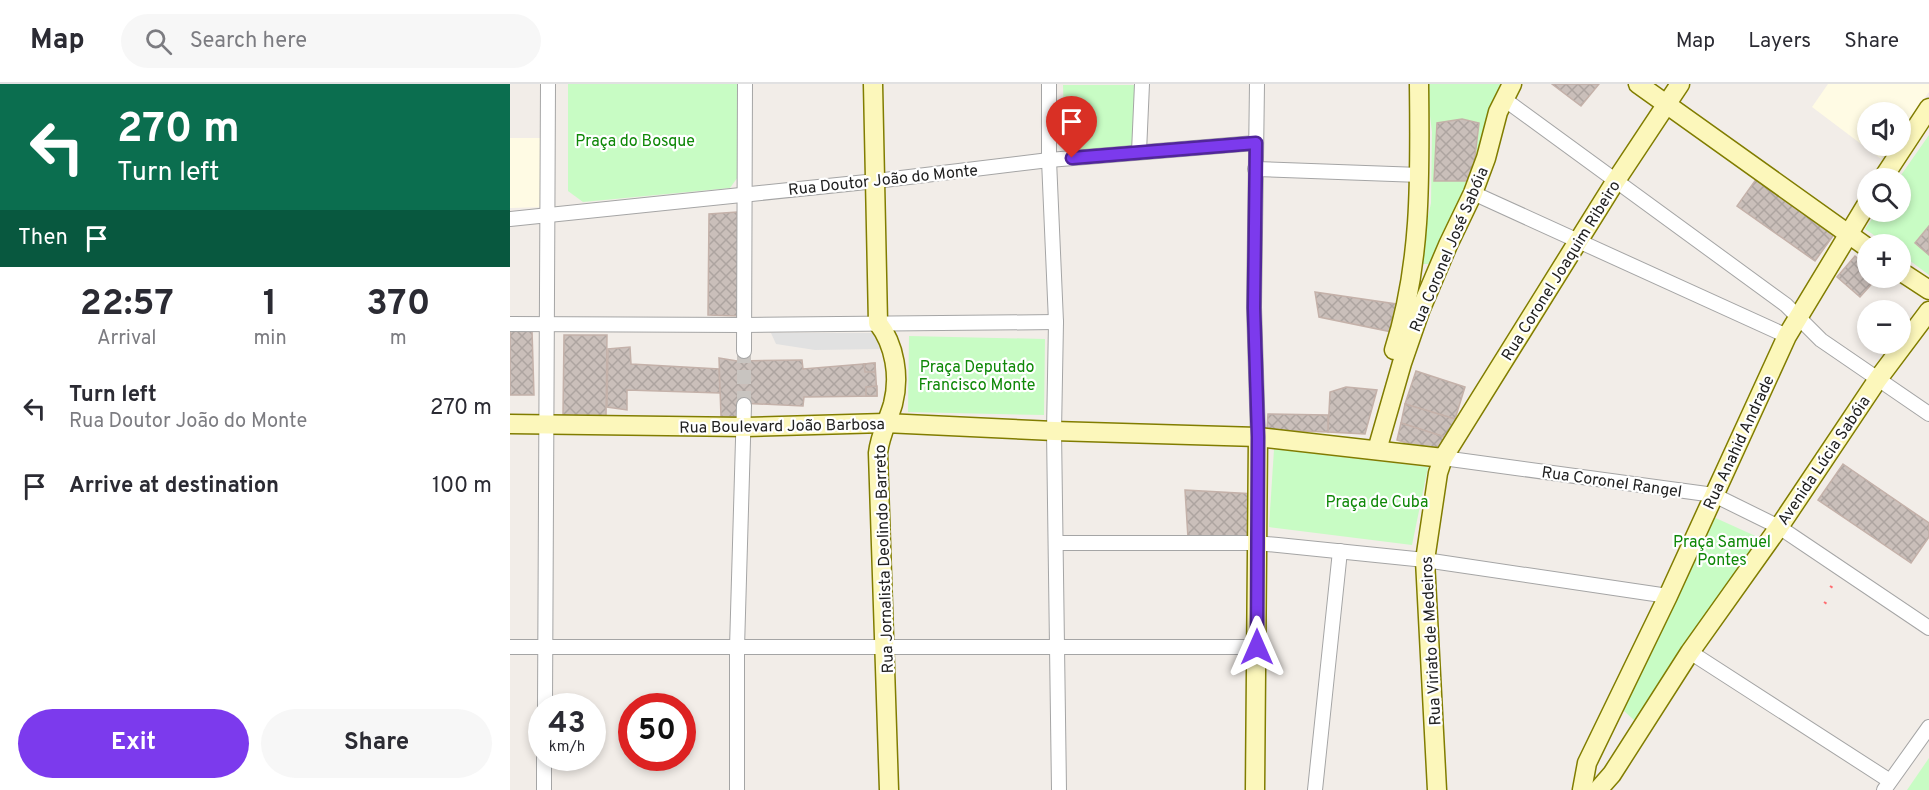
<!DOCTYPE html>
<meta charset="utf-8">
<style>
:root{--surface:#fff;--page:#f7f7f7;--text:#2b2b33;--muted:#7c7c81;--line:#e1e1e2;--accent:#7c3aed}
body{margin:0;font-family:Overpass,sans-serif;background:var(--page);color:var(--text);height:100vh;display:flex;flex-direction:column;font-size:22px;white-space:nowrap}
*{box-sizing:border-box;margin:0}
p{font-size:20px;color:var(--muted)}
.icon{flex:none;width:33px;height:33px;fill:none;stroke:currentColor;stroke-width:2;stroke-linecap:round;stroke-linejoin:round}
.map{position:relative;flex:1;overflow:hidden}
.drawer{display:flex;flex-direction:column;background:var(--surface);width:510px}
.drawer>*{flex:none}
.top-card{background:#0b6e4f;color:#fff;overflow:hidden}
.tools{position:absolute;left:1347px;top:18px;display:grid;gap:12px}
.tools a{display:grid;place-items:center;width:54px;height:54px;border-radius:50%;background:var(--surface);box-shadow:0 3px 9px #0003;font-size:30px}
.speed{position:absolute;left:18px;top:609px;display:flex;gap:12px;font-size:30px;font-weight:700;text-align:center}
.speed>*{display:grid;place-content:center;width:78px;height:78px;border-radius:50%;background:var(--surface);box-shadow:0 3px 9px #0003;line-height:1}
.speed small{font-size:15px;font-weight:400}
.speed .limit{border:9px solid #d22;background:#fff;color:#111}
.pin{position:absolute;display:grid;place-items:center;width:51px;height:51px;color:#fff;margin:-62px -26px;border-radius:50% 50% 50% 0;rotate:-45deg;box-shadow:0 0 6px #0007}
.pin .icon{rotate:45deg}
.me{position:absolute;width:66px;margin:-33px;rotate:0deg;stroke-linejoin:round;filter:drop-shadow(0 0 4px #0008)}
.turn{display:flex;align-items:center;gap:21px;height:126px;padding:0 18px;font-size:27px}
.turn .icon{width:78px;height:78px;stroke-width:2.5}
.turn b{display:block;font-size:42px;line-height:51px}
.then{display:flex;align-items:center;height:57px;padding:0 18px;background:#0003;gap:12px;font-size:22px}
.eta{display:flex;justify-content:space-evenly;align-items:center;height:102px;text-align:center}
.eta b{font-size:36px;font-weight:700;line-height:42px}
.cta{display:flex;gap:12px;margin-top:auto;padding:12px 18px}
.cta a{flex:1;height:69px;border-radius:36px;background:var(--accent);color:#fff;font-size:24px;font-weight:700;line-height:69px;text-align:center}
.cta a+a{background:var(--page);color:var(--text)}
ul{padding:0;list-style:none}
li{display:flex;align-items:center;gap:18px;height:78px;padding:0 18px}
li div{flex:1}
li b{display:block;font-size:22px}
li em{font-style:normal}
header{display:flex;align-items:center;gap:36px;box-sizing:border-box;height:84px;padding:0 30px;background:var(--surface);border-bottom:2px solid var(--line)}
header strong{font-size:28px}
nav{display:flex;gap:33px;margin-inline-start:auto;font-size:21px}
.search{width:420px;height:54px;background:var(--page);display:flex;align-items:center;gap:15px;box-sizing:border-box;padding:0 21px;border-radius:33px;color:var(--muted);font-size:22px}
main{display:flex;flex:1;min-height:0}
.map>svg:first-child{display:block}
.education{fill:#fffbe4}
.park{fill:#c8fcc4}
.parking{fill:#e1e1e1}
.building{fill:url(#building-cross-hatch);stroke:#c4b1a9;stroke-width:1.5}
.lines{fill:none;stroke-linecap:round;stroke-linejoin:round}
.street-tunnel{stroke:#c8c4c0;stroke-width:14;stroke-dasharray:14 7;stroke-linecap:butt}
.street-casing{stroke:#a5a5a5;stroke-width:16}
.secondary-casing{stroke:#817d00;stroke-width:21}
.path{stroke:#ff6c70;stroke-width:2;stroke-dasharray:3 3;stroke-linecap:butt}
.street{stroke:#fff;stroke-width:14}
.secondary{stroke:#fcf7bb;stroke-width:18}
.route-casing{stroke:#51269a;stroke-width:15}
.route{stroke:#7c3aed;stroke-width:10}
.labels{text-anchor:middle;stroke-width:4.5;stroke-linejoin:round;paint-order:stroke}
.park-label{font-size:16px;fill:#0e8807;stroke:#fff}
.street-label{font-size:16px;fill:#212121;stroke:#fff}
</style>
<header>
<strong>Map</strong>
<div class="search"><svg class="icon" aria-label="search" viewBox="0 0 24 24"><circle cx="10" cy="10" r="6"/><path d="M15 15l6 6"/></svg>Search here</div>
<nav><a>Map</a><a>Layers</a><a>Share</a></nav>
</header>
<main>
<section class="drawer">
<div class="top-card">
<div class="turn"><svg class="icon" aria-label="left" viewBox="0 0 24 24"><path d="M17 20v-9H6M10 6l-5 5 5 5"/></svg><div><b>270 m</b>Turn left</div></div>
<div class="then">Then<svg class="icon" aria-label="arrive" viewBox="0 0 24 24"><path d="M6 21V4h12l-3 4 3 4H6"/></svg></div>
</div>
<div class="eta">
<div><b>22:57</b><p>Arrival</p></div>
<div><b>1</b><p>min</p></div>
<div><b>370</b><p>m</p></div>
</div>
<ul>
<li><svg class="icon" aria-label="left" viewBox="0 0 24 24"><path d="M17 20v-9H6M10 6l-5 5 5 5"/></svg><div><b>Turn left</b><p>Rua Doutor João do Monte</p></div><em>270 m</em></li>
<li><svg class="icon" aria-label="arrive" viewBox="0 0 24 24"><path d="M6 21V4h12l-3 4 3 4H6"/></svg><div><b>Arrive at destination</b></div><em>100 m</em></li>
</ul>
<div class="cta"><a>Exit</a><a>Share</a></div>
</section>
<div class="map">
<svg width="1419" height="706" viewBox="0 0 1419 706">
<defs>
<pattern id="building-cross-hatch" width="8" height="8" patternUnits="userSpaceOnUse" patternTransform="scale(1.5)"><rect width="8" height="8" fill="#cabfba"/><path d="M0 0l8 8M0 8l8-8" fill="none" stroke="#ada4a0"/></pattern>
</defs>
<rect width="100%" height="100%" fill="#f2ede8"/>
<g class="education">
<polygon points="1318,0 1419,0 1419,8 1391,48 1390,28 1358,28 1358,62 1380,62 1371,75 1302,23"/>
<polygon points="0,54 34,54 35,123 0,124"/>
</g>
<g class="park">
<polygon points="58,0 231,0 230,90 220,104 73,118 58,107"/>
<polygon points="916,0 991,0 943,135 922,180 912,180 915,147 921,119 922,48"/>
<polygon points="553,1 629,1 628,62 555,69"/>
<polygon points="1419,51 1419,191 1391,170 1390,160 1377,160 1355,145 1367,128 1390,128 1389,94"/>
<polygon points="399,252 535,255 534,331 398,328"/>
<polygon points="764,365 918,383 902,461 759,443"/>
<polygon points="1199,431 1252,455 1125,637 1113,626"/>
<polygon points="1419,674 1419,706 1397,706"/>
</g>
<polygon class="parking" points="261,249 368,249 370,265 305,266 266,260"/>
<g class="building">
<polygon points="1042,0 1089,0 1071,22"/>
<polygon points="952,35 969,39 962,97 924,97 927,39"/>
<polygon points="1247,94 1325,149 1305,177 1227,122"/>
<polygon points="227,128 230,232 198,231 199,130"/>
<polygon points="1419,142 1419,171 1405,159"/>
<polygon points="1345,172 1358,183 1358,194 1367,194 1350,213 1327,193"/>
<polygon points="805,208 893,221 887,249 809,233"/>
<polygon points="22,246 24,311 0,311 0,247"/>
<polygon points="54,251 97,251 96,334 53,331"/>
<polygon points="120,263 121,280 209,285 210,309 117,306 117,326 97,323 98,265"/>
<polygon points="209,274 227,277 292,276 293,285 365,279 367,312 294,313 293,322 228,319 228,333 211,333"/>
<polygon points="365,279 365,288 355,288 354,280"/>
<polygon points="906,287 955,303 945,335 895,320"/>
<polygon points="367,302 367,312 356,312 356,303"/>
<polygon points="836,303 867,306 855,350 818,348 820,308"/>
<polygon points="895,320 952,337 941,355 891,339"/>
<polygon points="758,330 818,331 818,348 757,346"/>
<polygon points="891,339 941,355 932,370 887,356"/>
<polygon points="1333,380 1419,439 1419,453 1401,479 1308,416"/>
<polygon points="675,406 746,410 746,455 678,454"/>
</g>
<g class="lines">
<polyline class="street-tunnel" points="234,321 234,267"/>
<defs>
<g id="street">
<polyline points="539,0 539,76 546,238 544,347 549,706"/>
<polyline points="747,0 744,223 748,353"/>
<polyline points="994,15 1276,221 1311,256 1419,330"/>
<polyline points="629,68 632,0"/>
<polyline points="745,85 910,91"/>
<polyline points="963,109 1277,252"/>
<polyline points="0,135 366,97 539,76 745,59"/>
<polyline points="0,240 234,241 546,238"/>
<polyline points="234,267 235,0"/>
<polyline points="933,374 1204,411 1269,443 1419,544"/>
<polyline points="546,459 746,459 768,461 915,476 1158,512"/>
<polyline points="0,563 747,563"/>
<polyline points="1180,568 1380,697"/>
<polyline points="35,622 38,0"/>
<polyline points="34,706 34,674"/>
<polyline points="227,706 227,564 234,321"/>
<polyline points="805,706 830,467"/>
<polyline points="1374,706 1419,643"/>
</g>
<g id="secondary">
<path d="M 363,0 L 368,239 C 385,261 390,293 383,320 C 378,337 370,351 368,369 L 379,706"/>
<polyline points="1128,0 1358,164"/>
<polyline points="1373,94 1419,24"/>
<polyline points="1390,187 1419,206"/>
<path d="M 884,266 C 912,179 910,90 909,0"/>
<polyline points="0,340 235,343 375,339 544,347 748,353 933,374"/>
<polyline points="867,366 892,279 910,227 938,161 963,109 976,74 988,28 1002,0"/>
<polyline points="745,706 748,353"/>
<polyline points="927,706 915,476 928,389 933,374 1105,98 1170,0"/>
<polyline points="1072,706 1077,679 1158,512 1277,252 1358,118"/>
<polyline points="1088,706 1102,690 1180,568 1269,443 1368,295 1419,227"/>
</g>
</defs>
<use href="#street" class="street-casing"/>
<use href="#secondary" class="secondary-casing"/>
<g class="path">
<polyline points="1320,502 1323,504"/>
<polyline points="1314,518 1317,520"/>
</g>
<use href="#street" class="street"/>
<use href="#secondary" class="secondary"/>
</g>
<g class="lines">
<defs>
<polyline id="route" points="562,74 746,59 744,224 748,353 747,563"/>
</defs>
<use href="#route" class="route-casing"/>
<use href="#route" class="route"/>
</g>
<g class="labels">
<g class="park-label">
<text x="125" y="62">Praça do Bosque</text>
<text x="467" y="288">Praça Deputado<tspan x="467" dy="18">Francisco Monte</tspan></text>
<text x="867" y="423">Praça de Cuba</text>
<text x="1212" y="463">Praça Samuel<tspan x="1212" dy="18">Pontes</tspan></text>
</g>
<g class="street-label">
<text transform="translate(373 95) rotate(-6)" y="6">Rua Doutor João do Monte</text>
<text transform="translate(938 165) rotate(-67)" y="6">Rua Coronel José Sabóia</text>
<text transform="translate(1050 186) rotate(-58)" y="6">Rua Coronel Joaquim Ribeiro</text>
<text transform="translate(272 341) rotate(-1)" y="6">Rua Boulevard João Barbosa</text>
<text transform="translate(1228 358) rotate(-65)" y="6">Rua Anahid Andrade</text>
<text transform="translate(1313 376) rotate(-56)" y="6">Avenida Lúcia Sabóia</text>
<text transform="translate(1102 397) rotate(8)" y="6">Rua Coronel Rangel</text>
<text transform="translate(373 475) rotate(-92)" y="6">Rua Jornalista Deolindo Barreto</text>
<text transform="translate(920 557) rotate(-93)" y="6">Rua Viriato de Medeiros</text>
</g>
</g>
</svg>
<div class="tools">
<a><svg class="icon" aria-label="sound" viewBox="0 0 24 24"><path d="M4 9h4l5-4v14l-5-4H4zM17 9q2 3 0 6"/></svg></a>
<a><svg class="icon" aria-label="search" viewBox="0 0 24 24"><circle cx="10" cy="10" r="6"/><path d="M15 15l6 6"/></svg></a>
<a>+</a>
<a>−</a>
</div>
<div class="speed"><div>43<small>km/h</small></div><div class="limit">50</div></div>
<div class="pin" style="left:562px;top:74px;background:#d93025"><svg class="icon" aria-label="arrive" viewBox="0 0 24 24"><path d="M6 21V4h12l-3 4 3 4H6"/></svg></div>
<svg class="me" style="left:747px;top:563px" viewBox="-20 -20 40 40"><path d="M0-17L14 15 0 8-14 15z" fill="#7c3aed" stroke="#fff" stroke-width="4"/></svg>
</div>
</main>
